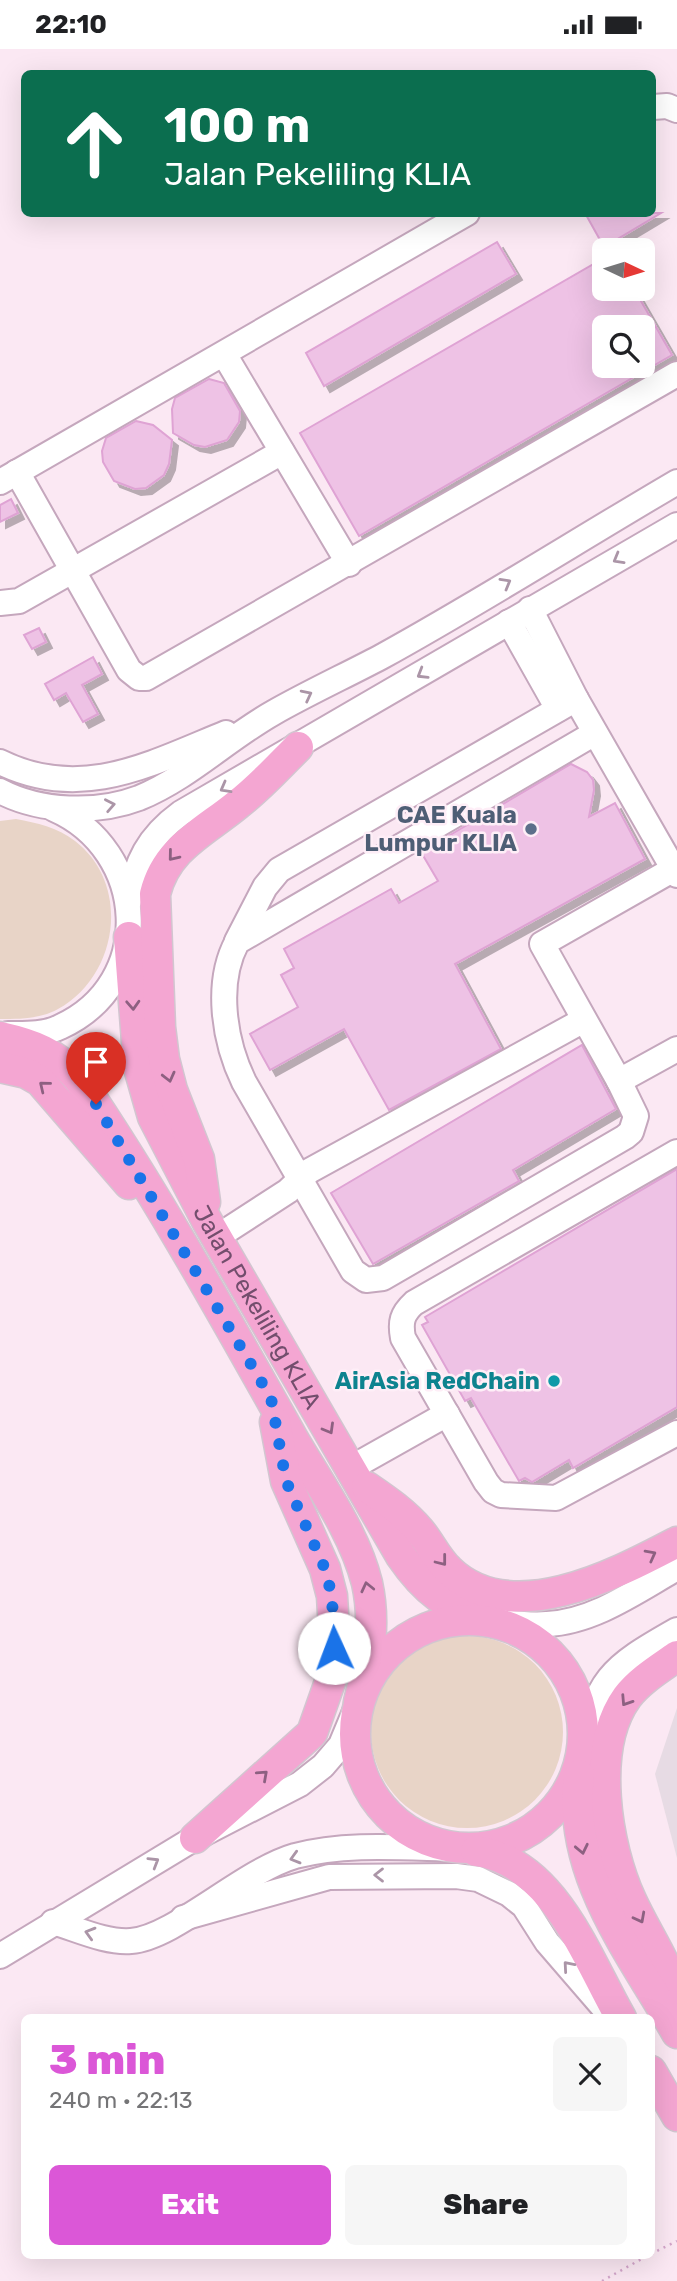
<!DOCTYPE html>
<meta charset="utf-8">
<style>
:root{--surface:#fff;--page:#f6f6f6;--text:#202124;--muted:#757577;--accent:#db57d7}
body{margin:0;font-family:Rubik,sans-serif;background:var(--page);color:var(--text);height:100vh;display:flex;flex-direction:column;font-size:26px;white-space:nowrap}
*{box-sizing:border-box;margin:0}
p{font-size:23px;color:var(--muted)}
.icon{flex:none;width:38px;height:38px;fill:none;stroke:currentColor;stroke-width:2;stroke-linecap:round;stroke-linejoin:round}
.map{position:relative;flex:1;overflow:hidden}
.sheet{position:absolute;left:21px;top:1965px;width:634px;height:245px;display:flex;flex-direction:column;background:var(--surface);border-radius:10px;box-shadow:0 7px 28px #0002}
.sheet>*{flex:none}
.banner{position:absolute;left:21px;top:21px;width:635px;height:147px;border-radius:10px;box-shadow:0 7px 28px #0002;background:#0b6e4f;color:#fff;overflow:hidden}
.needle{width:46px;rotate:94deg}
.fabs{position:absolute;left:592px;top:189px;display:grid;gap:14px}
.fabs a{display:grid;place-items:center;width:63px;height:63px;border-radius:10px;background:var(--surface);box-shadow:0 7px 28px #0002;font-size:35px}
.pin{position:absolute;display:grid;place-items:center;width:60px;height:60px;color:#fff;margin:-72px -30px;border-radius:50% 50% 50% 0;rotate:-45deg;box-shadow:0 0 7px #0007}
.pin .icon{rotate:45deg}
.me{position:absolute;width:77px;margin:-38px;rotate:358deg;stroke-linejoin:round;filter:drop-shadow(0 0 5px #0008)}
.turn{display:flex;align-items:center;gap:24px;height:147px;padding:0 28px;font-size:32px}
.turn .icon{width:91px;height:91px;stroke-width:2.5}
.turn b{display:block;font-size:49px;line-height:60px}
.round{display:grid;place-items:center;flex:none;width:74px;height:74px;border-radius:10px;background:var(--page)}
.summary{display:flex;align-items:center;justify-content:space-between;height:119px;padding:0 28px}
h1{font-size:42px;font-weight:800;line-height:52px;color:var(--accent)}
.cta{display:flex;gap:14px;margin-top:auto;padding:14px 28px}
.cta a{flex:1;height:80px;border-radius:10px;background:var(--accent);color:#fff;font-size:28px;font-weight:800;line-height:80px;text-align:center}
.cta a+a{background:var(--page);color:var(--text)}
.status{display:flex;justify-content:space-between;align-items:center;height:49px;padding:0 35px;background:var(--surface);direction:ltr}
.status svg{height:19px;fill:currentColor}
.map>svg:first-child{display:block}
.industrial{fill:#e7dbe4}
.green{fill:#e8d4c7}
.building{fill:#eec2e5;stroke:#dfa3d4;stroke-width:2;fill-rule:evenodd;filter:url(#shadow)}
.lines{fill:none;stroke-linecap:round;stroke-linejoin:round}
.minor-casing{stroke:#c5a7bd;stroke-width:28}
.major-casing{stroke:#d2c6d0;stroke-width:33}
.path{stroke:#d3a5ca;stroke-width:2.5;stroke-dasharray:2 5;stroke-linecap:butt}
.minor{stroke:#fff;stroke-width:24}
.major{stroke:#f4a6d2;stroke-width:30}
.oneway{stroke:#ab95a7}
.oneway2{stroke:#8d6081}
.route{stroke:#1a73e8;stroke-width:12;stroke-dasharray:0 21.6}
.service-dot{fill:#5c6f8a;stroke:#feeef7;stroke-width:2.5}
.culture-dot{fill:#0f9aa8;stroke:#feeef7;stroke-width:2.5}
.labels{text-anchor:middle;stroke-width:5;stroke-linejoin:round;paint-order:stroke}
.service-label{font-size:24px;font-weight:bold;fill:#4e5e75;stroke:#feeef7;text-anchor:end}
.street-label{font-size:24px;fill:#734e6d;stroke:#feeef7}
.culture-label{font-size:24px;font-weight:bold;fill:#0d838f;stroke:#feeef7;text-anchor:end}
</style>
<div class="status"><b>22:10</b><svg viewBox="0 0 49 12"><path d="M0 12V9h3v3zM5 12V6h3v6zM10 12V3h3v9zM15 12V0h3v12zM26 1h20v11H26zM47 4h2v5h-2z"/></svg></div>
<div class="map">
<svg width="677" height="2232" viewBox="0 0 677 2232">
<defs>
<filter id="shadow"><feDropShadow dx="6" dy="6" stdDeviation="0" flood-color="#0004"/></filter>
</defs>
<rect width="100%" height="100%" fill="#fbe8f3"/>
<polygon class="industrial" points="677,1659 677,1809 655,1725"/>
<g class="green">
<path d="M 16,770 C 37,774 57,778 75,792 C 132,836 118,927 58,960 C 40,970 20,970 0,970 L 0,772 Z"/>
<circle cx="467" cy="1683" r="96"/>
</g>
<g class="building">
<polygon points="585,164 661,164 604,198"/>
<polygon points="497,193 516,225 324,337 306,304"/>
<path d="M 604,209 L 604,240 L 634,240 L 672,306 L 359,487 L 300,384 ZM 604,278 L 642,278 L 642,317 L 604,317 Z"/>
<polygon points="209,330 224,334 240,362 239,373 227,391 205,398 194,396 173,384 172,360 175,349"/>
<polygon points="136,372 153,376 172,391 169,415 164,426 146,439 135,440 114,432 103,413 102,402 106,389"/>
<polygon points="11,450 18,464 0,473 0,456"/>
<polygon points="39,579 46,593 32,600 24,586"/>
<polygon points="93,608 102,625 82,636 98,665 83,673 66,644 54,651 45,635"/>
<polygon points="571,715 587,723 593,731 594,741 589,768 615,754 645,810 455,915 501,1000 389,1061 344,980 270,1021 250,985 298,958 281,926 294,919 284,900 391,840 399,854 438,832 421,803"/>
<polygon points="582,996 616,1060 513,1121 519,1132 373,1215 331,1144"/>
<polygon points="677,1120 677,1358 573,1419 569,1411 532,1433 525,1429 519,1432 471,1349 465,1352 422,1276 428,1273 425,1268"/>
</g>
<g class="lines">
<defs>
<g id="minor">
<polyline points="653,58 667,57 677,61"/>
<polyline points="224,305 349,515"/>
<polyline points="17,423 129,621 139,629 146,629 677,325"/>
<polyline points="0,433 467,164"/>
<polyline points="0,554 19,552 282,403"/>
<polyline points="530,560 576,650 677,826"/>
<polyline points="509,573 558,660"/>
<path d="M 595,684 L 237,893 C 215,934 224,992 244,1033 L 353,1222 L 366,1231 L 383,1229 L 625,1088 L 631,1083 L 636,1067 L 619,1032"/>
<path d="M 0,713 C 81,753 150,715 226,684"/>
<path d="M 0,742 C 40,763 97,765 139,749 C 188,729 227,690 273,664 C 308,644 345,627 381,608 C 481,553 578,491 677,433"/>
<polyline points="674,820 542,895 619,1032 677,1000"/>
<path d="M 129,852 C 136,813 148,788 181,764 L 677,476"/>
<polyline points="237,892 265,838 279,821 576,650"/>
<path d="M 8,985 C 25,985 44,986 60,978 C 157,934 148,801 54,760"/>
<path d="M 677,1103 L 414,1254 C 402,1265 400,1273 403,1289 L 486,1433 L 493,1442 L 501,1446 L 556,1449 L 677,1384"/>
<polyline points="217,1188 288,1142 309,1122 584,971"/>
<polyline points="351,1419 447,1365"/>
<path d="M 487,1571 C 507,1573 527,1577 547,1575 C 594,1573 638,1541 677,1519"/>
<path d="M 582,1708 C 595,1630 610,1619 677,1581"/>
<polyline points="183,1869 329,1828 456,1827 478,1830 509,1845 524,1857 547,1893 610,1966"/>
<path d="M 53,1873 C 77,1880 106,1894 131,1892 C 174,1889 243,1822 295,1807 C 348,1793 406,1799 460,1800"/>
<polyline points="0,1907 195,1789 300,1735 323,1717 341,1696 359,1653"/>
</g>
<g id="major">
<path id="s1" d="M 129,888 L 139,1019 L 153,1068 L 207,1172 L 401,1507 C 427,1545 445,1555 487,1571"/>
<path d="M 0,988 C 32,995 56,1004 78,1029 C 156,1144 224,1267 292,1388 C 318,1433 354,1482 367,1534 C 376,1575 369,1613 359,1653"/>
<polyline points="0,1018 26,1024 40,1032 129,1135"/>
<path d="M 205,1153 L 199,1110 L 172,1041 L 164,1010 L 160,978 L 155,845 C 166,799 204,783 238,755 C 260,738 279,717 298,698"/>
<path d="M 367,1438 C 386,1451 405,1464 420,1482 C 430,1494 437,1510 449,1521 C 511,1581 616,1525 677,1493"/>
<circle cx="469" cy="1685" r="114"/>
<path d="M 677,1607 C 660,1619 640,1631 627,1648 C 590,1699 606,1797 631,1851 C 646,1884 667,1913 677,1948"/>
<path d="M 579,1726 C 567,1825 630,1902 677,1984"/>
<polyline points="195,1789 312,1684 331,1630 335,1599 332,1547 325,1520 286,1432 275,1373"/>
<path d="M 476,1802 C 554,1813 586,1908 621,1969"/>
<polyline points="651,2022 677,2067"/>
</g>
</defs>
<use href="#minor" class="minor-casing"/>
<use href="#major" class="major-casing"/>
<g class="path">
<polyline points="651,2205 677,2192"/>
<polyline points="602,2232 647,2207"/>
</g>
<use href="#minor" class="minor"/>
<use href="#major" class="major"/>
</g>
<defs><path id="oneway-chevron" d="M-2-3.5L2.5 0L-2 3.5" fill="none" stroke-width="1.6" stroke-linecap="round" stroke-linejoin="round" transform="scale(1.75)"/></defs>
<g class="oneway">
<use href="#oneway-chevron" transform="translate(618 510) rotate(150)"/>
<use href="#oneway-chevron" transform="translate(506 534) rotate(-30)"/>
<use href="#oneway-chevron" transform="translate(422 625) rotate(149)"/>
<use href="#oneway-chevron" transform="translate(307 646) rotate(-27)"/>
<use href="#oneway-chevron" transform="translate(225 739) rotate(151)"/>
<use href="#oneway-chevron" transform="translate(110 756) rotate(-11)"/>
<use href="#oneway-chevron" transform="translate(295 1809) rotate(164)"/>
<use href="#oneway-chevron" transform="translate(154 1813) rotate(-31)"/>
<use href="#oneway-chevron" transform="translate(379 1826) rotate(-180)"/>
<use href="#oneway-chevron" transform="translate(90 1884) rotate(-164)"/>
<use href="#oneway-chevron" transform="translate(568 1917) rotate(-131)"/>
</g>
<g class="oneway2">
<use href="#oneway-chevron" transform="translate(173 807) rotate(129)"/>
<use href="#oneway-chevron" transform="translate(133 956) rotate(87)"/>
<use href="#oneway-chevron" transform="translate(169 1028) rotate(76)"/>
<use href="#oneway-chevron" transform="translate(44 1037) rotate(-141)"/>
<use href="#oneway-chevron" transform="translate(329 1380) rotate(60)"/>
<use href="#oneway-chevron" transform="translate(651 1506) rotate(-28)"/>
<use href="#oneway-chevron" transform="translate(442 1512) rotate(52)"/>
<use href="#oneway-chevron" transform="translate(367 1538) rotate(-103)"/>
<use href="#oneway-chevron" transform="translate(626 1652) rotate(123)"/>
<use href="#oneway-chevron" transform="translate(263 1726) rotate(-42)"/>
<use href="#oneway-chevron" transform="translate(582 1800) rotate(78)"/>
<use href="#oneway-chevron" transform="translate(640 1869) rotate(62)"/>
</g>
<g class="lines">
<polyline class="route" points="96,1055 271,1349 286,1432 325,1520 332,1547 334,1599"/>
</g>
<circle class="service-dot" cx="531" cy="780" r="7"/>
<circle class="culture-dot" cx="554" cy="1332" r="7"/>
<g class="labels">
<g class="service-label">
<text x="517" y="774">CAE Kuala<tspan x="517" dy="28">Lumpur KLIA</tspan></text>
</g>
<g class="street-label">
<text dy="8" stroke="none"><textPath href="#s1" startOffset="399">Jalan Pekeliling KLIA</textPath></text>
</g>
<g class="culture-label">
<text x="540" y="1340">AirAsia RedChain</text>
</g>
</g>
</svg>
<div class="fabs">
<a><svg class="needle" viewBox="-14 -14 28 28"><path d="M0-13l5 13h-10z" fill="#e53935"/><path d="M0 13l5-13h-10z" fill="#757577"/></svg></a>
<a><svg class="icon" aria-label="search" viewBox="0 0 24 24"><circle cx="10" cy="10" r="6"/><path d="M15 15l6 6"/></svg></a>
</div>
<div class="pin" style="left:96px;top:1055px;background:#d93025"><svg class="icon" aria-label="arrive" viewBox="0 0 24 24"><path d="M6 21V4h12l-3 4 3 4H6"/></svg></div>
<svg class="me" style="left:334px;top:1599px" viewBox="-20 -20 40 40"><circle r="19" fill="#fff"/><path d="M0-13L10 11 0 6-10 11z" fill="#1a73e8"/></svg>
<div class="banner">
<div class="turn"><svg class="icon" aria-label="ahead" viewBox="0 0 24 24"><path d="M12 20V5M6 11l6-6 6 6"/></svg><div><b>100 m</b>Jalan Pekeliling KLIA</div></div>
</div>
<section class="sheet">
<div class="summary"><div><h1>3 min</h1><p>240 m · 22:13</p></div><a class="round"><svg class="icon" aria-label="close" viewBox="0 0 24 24"><path d="M6 6l12 12M18 6L6 18"/></svg></a></div>
<div class="cta"><a>Exit</a><a>Share</a></div>
</section>
</div>
